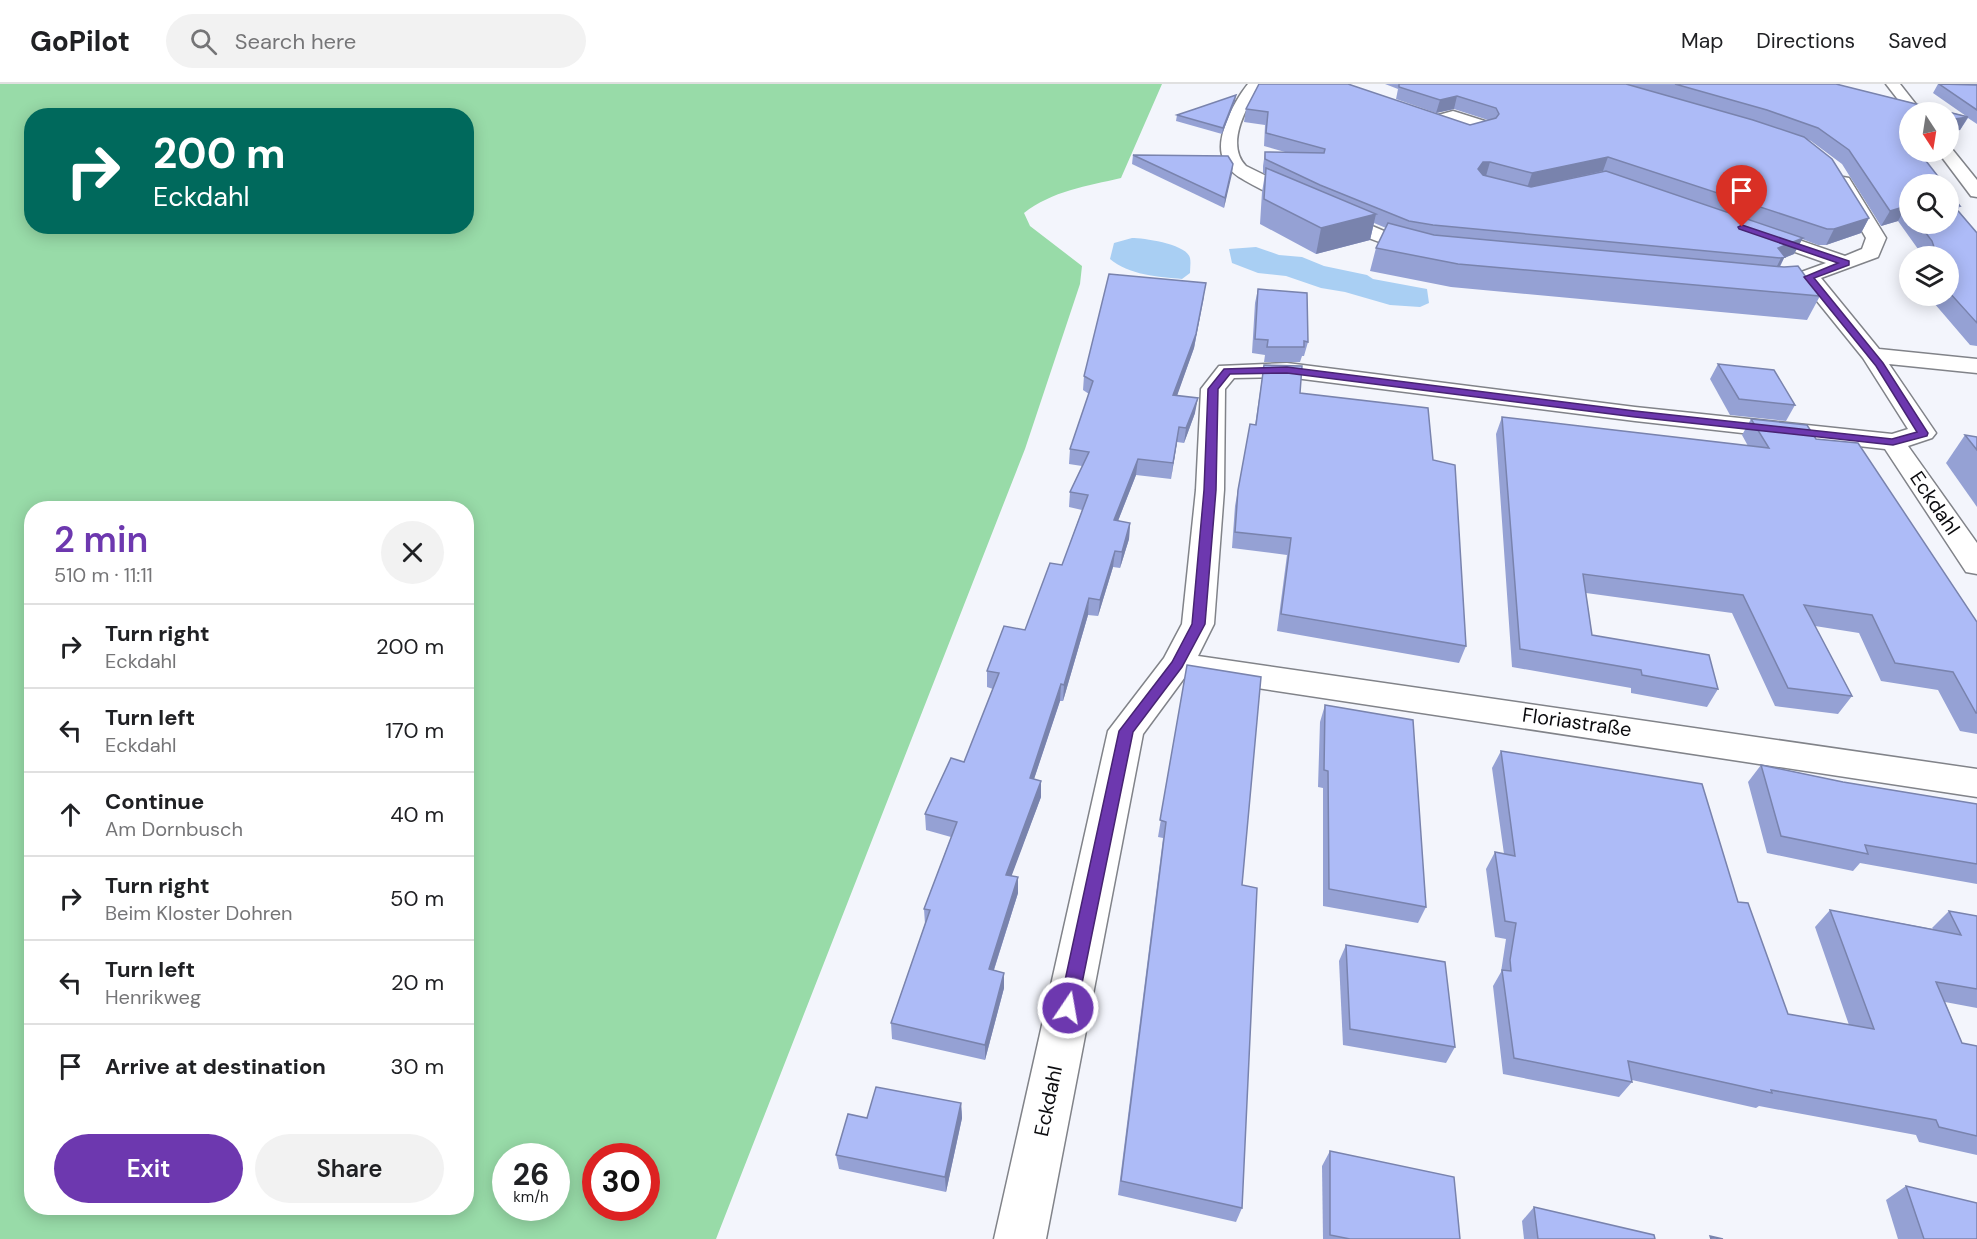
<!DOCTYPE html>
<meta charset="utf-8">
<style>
:root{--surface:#fff;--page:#f2f2f2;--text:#202124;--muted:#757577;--line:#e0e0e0;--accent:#6d38af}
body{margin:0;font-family:"DM Sans",sans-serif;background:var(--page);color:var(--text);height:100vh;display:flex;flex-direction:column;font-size:22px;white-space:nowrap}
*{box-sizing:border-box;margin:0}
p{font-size:20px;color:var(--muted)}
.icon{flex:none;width:33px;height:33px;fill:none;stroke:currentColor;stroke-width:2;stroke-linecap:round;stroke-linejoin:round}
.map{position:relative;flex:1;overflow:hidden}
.panel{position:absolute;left:24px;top:417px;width:450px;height:714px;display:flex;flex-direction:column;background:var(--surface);border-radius:24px;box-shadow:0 3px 15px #0003}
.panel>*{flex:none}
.top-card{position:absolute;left:24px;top:24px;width:450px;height:126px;border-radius:24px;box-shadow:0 3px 15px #0003;background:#00695c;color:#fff;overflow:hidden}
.needle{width:39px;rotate:168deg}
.fabs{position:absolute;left:1899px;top:18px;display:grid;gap:12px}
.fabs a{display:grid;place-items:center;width:60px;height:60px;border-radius:50%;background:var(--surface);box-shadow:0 3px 15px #0003;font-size:30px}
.speed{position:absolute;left:492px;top:1059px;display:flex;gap:12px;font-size:30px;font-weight:700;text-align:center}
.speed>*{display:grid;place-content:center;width:78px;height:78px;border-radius:50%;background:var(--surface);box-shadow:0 3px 15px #0003;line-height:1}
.speed small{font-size:15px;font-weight:400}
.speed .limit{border:9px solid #d22;background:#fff;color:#111}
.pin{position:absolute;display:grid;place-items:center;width:51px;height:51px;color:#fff;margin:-62px -26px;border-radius:50% 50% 50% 0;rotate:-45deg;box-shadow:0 0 6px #0007}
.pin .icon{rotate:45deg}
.me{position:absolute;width:66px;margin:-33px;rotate:12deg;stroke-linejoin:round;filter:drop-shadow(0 0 4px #0008)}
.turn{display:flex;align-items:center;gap:21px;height:126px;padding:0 30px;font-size:27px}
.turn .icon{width:78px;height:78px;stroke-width:2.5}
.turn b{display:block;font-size:42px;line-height:51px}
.round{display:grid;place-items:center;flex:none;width:63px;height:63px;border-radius:32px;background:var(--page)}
.summary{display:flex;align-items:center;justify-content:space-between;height:102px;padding:0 30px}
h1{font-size:36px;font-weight:600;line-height:45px;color:var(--accent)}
.cta{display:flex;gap:12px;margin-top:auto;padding:12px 30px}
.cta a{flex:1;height:69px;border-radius:36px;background:var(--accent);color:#fff;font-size:24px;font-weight:600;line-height:69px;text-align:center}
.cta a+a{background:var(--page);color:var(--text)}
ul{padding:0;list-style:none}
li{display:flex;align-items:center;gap:18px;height:84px;padding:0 30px;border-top:2px solid var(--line)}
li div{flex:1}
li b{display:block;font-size:22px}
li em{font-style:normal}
header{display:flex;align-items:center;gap:36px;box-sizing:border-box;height:84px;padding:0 30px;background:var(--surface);border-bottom:2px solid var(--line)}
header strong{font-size:28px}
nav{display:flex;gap:33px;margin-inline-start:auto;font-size:21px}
.search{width:420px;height:54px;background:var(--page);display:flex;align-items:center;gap:15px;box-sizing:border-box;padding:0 21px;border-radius:33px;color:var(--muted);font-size:22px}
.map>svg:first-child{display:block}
.green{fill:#98dba8;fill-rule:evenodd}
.water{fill:#a9cff3}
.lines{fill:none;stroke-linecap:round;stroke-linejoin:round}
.street-casing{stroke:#818389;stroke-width:3}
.secondary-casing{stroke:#818389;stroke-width:3}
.street{fill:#fff;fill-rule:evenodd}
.secondary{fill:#fff;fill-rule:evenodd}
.wall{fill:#95a1d4;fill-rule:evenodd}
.shaded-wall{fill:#7983ad}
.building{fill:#adbbf7;stroke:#7983ad;stroke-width:1.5}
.route{fill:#6d38af;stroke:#472472;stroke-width:1.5}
.labels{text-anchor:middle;stroke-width:6;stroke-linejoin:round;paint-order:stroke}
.street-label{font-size:20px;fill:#0c0c0f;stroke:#fff}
</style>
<header>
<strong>GoPilot</strong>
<div class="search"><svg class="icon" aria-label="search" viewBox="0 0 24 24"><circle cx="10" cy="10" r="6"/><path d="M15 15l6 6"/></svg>Search here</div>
<nav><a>Map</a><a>Directions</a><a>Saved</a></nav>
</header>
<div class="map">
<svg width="1977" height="1155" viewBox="0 0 1977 1155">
<rect width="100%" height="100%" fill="#f3f5fc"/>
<path class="green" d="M 0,0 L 1162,0 L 1121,94 C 1087,102 1052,107 1024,129 L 1030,142 L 1082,182 L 1080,200 L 1025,365 L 716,1155 L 0,1155 ZM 32,32 L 466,32 L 466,142 L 32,142 ZM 32,424 L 466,424 L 466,1124 L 32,1124 ZM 506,1072 L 556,1072 L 556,1124 L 506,1124 ZM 596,1072 L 646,1072 L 646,1124 L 596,1124 Z"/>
<g class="water">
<path d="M 1132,154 C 1144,154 1187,160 1190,174 C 1191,179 1190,184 1190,189 L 1182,195 C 1160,193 1128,191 1110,175 L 1114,159 Z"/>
<polygon points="1256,163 1279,171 1302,173 1324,182 1367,191 1373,195 1427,205 1429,219 1420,223 1390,221 1345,208 1321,204 1286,192 1258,189 1232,179 1229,165"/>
</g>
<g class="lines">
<defs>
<g id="street">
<path d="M 1248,0 L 1262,0 C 1248,19 1224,60 1246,82 L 1339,128 L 1384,147 L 1431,161 L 1434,165 L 1431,169 C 1403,176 1268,111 1239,93 C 1233,89 1227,83 1224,76 C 1213,56 1235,16 1248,0 Z"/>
<path d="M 1453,27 L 1491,39 L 1493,42 L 1491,45 C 1475,50 1457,56 1444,42 L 1452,37 L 1468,42 L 1452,37 L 1436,41 L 1428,36 L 1431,33 Z"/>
<path d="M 1843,93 L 1849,94 L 1886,154 L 1878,173 L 1821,194 L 1879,265 L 1977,275 L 1977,289 L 1889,280 L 1936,349 L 1932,354 L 1908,362 L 1977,459 L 1977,490 L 1966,488 L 1885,365 L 1635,337 L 1287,293 L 1234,294 L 1225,305 L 1224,406 L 1214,540 L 1198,572 L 1977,685 L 1977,713 L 1185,593 L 1143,650 L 1046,1155 L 994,1155 L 1108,647 L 1164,574 L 1182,540 L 1196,406 L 1201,305 L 1219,282 L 1287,279 L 1635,323 L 1892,350 L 1908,345 L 1863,274 L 1804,201 C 1790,205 1770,205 1755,201 L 1752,197 L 1755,193 L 1793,191 L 1826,179 L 1750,152 L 1747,148 L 1750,144 L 1764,144 L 1845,172 L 1862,165 L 1866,154 L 1834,98 L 1837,94 Z"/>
</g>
<g id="secondary">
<polygon points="1886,0 1900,0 1922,28 1910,28 1910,31"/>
<polygon points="1948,64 1952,65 1977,96 1977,113 1971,112 1938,68 1948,68"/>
</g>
</defs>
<use href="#street" class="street-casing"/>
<use href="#secondary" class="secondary-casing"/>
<use href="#street" class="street"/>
<use href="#secondary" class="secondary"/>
</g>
<g class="wall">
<path d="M 1385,0 L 1836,0 L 1966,32 L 1933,9 L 1938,0 L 1977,0 L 1977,40 L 1968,34 L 1960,46 L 1948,48 L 1948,28 L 1910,28 L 1910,140 L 1948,140 L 1948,106 L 1960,122 L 1958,126 L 1977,149 L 1977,262 L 1970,261 L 1934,219 L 1932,212 L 1948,212 L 1948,172 L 1923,172 L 1898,137 L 1881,142 L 1842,80 L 1811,57 L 1807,55 L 1869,134 L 1861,149 L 1826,161 L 1818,161 L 1802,155 L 1794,170 L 1784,174 L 1780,183 L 1820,212 L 1807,236 L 1451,203 L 1370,187 L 1376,164 L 1386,144 L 1374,139 L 1370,156 L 1316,170 L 1260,140 L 1262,108 L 1265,90 L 1263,89 L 1263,82 L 1265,68 L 1285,68 L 1264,62 L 1265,41 L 1244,38 L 1246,25 L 1470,41 L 1488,36 L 1454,25 L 1436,29 L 1396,15 L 1398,5 ZM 1603,87 L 1604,87 L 1530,103 Z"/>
<polygon points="1235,17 1222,50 1176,37 1177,31"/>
<polygon points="1133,71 1233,80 1224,124 1132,80"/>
<polygon points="1258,205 1308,258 1304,272 1302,272 1300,278 1264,278 1265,271 1252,269 1255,219"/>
<polygon points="1204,213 1194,264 1177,311 1195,329 1184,359 1177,358 1171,395 1136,391 1118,437 1130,439 1129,455 1120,484 1113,483 1098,532 1088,531 1063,617 1060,617 1034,695 1041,713 1011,792 1018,809 994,886 1004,889 1004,904 985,976 892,955 891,939 925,840 924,825 951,753 926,746 925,730 964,678 993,605 987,603 987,587 1025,546 1062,481 1082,426 1069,423 1070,408 1082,382 1069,380 1070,365 1089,310 1083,306 1084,292"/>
<polygon points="1718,280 1795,321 1786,337 1730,331 1710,295"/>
<polygon points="1264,281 1300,309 1433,376 1466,562 1459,579 1277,547 1287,471 1232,464 1235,422 1250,340 1255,341"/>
<polygon points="1502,333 1748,362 1742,351 1751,335 1816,355 1977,538 1977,650 1960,647 1938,606 1881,597 1859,549 1815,542 1852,612 1838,630 1775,622 1732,529 1586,509 1592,551 1718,605 1707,623 1631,609 1631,604 1512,583 1496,350"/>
<polygon points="1965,351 1977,353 1977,423 1946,379"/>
<polygon points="1187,581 1242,801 1242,1124 1236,1138 1118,1111 1163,754 1158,753"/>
<polygon points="1325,621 1426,823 1418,839 1323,822 1323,704 1318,703 1320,638"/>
<polygon points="1501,667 1738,818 1788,930 1849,941 1815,843 1830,826 1933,845 1932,844 1949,827 1977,832 1977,924 1945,918 1962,959 1977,962 1977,1071 1919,1058 1916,1051 1759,1022 1756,1024 1632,996 1632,998 1619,1013 1503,990 1493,902 1501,888 1506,855 1495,853 1486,785 1495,768 1504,770 1492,684"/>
<polygon points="1761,681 1843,698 1977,720 1977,800 1860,779 1853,787 1767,769 1748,698"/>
<polygon points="1346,861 1455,963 1446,979 1343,961 1339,877"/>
<polygon points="961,1019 962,1034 946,1108 839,1085 836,1071 867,1034"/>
<polygon points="1330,1067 1460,1155 1323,1155 1322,1082"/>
<polygon points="1906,1102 1977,1155 1898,1155 1886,1116"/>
<polygon points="1534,1123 1655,1155 1524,1155 1522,1137"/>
</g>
<g class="shaded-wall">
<polygon points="1236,11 1235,17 1222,50 1223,44"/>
<polygon points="1457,12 1454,25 1436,29 1440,16"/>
<polygon points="1968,33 1960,46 1948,48 1948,36"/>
<polygon points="1910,43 1910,55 1901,44"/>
<polygon points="1608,73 1603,87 1527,104 1532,89"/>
<polygon points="1483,78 1490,78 1486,92 1479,93 1478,85"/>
<polygon points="1233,80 1232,90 1224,124 1225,114"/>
<polygon points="1906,122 1898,137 1881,142 1890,127"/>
<polygon points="1376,130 1370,156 1316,170 1321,144"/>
<polygon points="1869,134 1861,149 1826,161 1834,145"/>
<polygon points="1803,154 1794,170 1784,174 1776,189 1773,190 1781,174 1778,164"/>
<polygon points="1206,199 1194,264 1172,326 1173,311"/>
<polygon points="1198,314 1195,329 1184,359 1186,344"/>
<polygon points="1179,343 1177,358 1171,395 1173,379"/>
<polygon points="1138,375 1136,391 1112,452 1114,436"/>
<polygon points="1130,439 1129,455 1120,484 1122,468"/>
<polygon points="1115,467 1113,483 1098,532 1100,516"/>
<polygon points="1089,514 1088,531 1063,617 1064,601"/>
<polygon points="1061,600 1060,617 1029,710 1030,694"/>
<polygon points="1041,697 1041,713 1006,807 1006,791"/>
<polygon points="1018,793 1018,809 989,901 989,885"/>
<polygon points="1004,889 1004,904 985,976 985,961"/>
<polygon points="961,1019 962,1034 946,1108 945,1093"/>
</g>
<g class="building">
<polygon points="1259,0 1348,0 1470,41 1496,34 1499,30 1496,24 1457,12 1440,16 1399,3 1399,0 1626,0 1753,36 1804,53 1832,75 1869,134 1834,145 1827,145 1608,73 1532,89 1490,78 1483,78 1478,85 1483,91 1531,103 1606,87 1803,154 1778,164 1785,173 1781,174 1433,141 1409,137 1320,101 1265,75 1265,68 1324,69 1325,65 1266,49 1268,28 1246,25"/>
<polygon points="1675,0 1836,0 1968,33 1948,36 1948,28 1910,28 1910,43 1901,44 1910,55 1910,68 1919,68 1944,100 1910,100 1910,126 1906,122 1890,127 1849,66 1818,44 1767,26"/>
<polygon points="1939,0 1977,1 1977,26"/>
<polygon points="1236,11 1223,44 1177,31 1195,25"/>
<polygon points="1133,71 1228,72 1233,80 1225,114"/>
<polygon points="1266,84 1376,130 1321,144 1264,115"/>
<polygon points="1948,106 1960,122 1953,121 1977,149 1977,239 1948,207 1948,172 1937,172 1932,157 1919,140 1948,140"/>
<polygon points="1388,139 1434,151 1784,183 1798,182 1820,212 1458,180 1376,164"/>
<polygon points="1109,190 1206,199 1196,250 1173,311 1198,314 1186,344 1179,343 1173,379 1138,375 1114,436 1130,439 1122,468 1115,467 1100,516 1089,514 1064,601 1061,600 1030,694 1041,697 1006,791 1018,793 989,885 1004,889 985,961 891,939 930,826 924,825 957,738 925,730 951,674 964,678 999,589 987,587 1004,542 1025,546 1050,479 1062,481 1088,411 1070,408 1089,368 1070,365 1093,297 1084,292"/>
<polygon points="1258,205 1307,209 1308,258 1304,257 1304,263 1267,263 1268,256 1255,255"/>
<polygon points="1718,280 1774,286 1795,321 1739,315"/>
<polygon points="1264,281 1302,282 1300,309 1428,324 1433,376 1455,381 1466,562 1281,530 1291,454 1235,448 1238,406 1250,340 1256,341"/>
<polygon points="1502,333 1769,364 1751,335 1807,341 1816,355 1858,359 1977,538 1977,629 1976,629 1953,588 1895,579 1872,531 1804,521 1852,612 1788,604 1743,511 1583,490 1592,551 1709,571 1718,605 1642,591 1641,586 1520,565"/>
<polygon points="1965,351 1977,353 1977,366"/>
<polygon points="1187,581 1261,593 1242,801 1257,804 1242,1124 1121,1097 1166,738 1160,736"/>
<polygon points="1325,621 1413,636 1426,823 1329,805 1328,687 1324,686"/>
<polygon points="1501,667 1702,700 1738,818 1748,819 1788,930 1874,945 1830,826 1961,851 1949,827 1977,832 1977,905 1936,898 1962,959 1977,962 1977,1052 1939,1043 1936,1036 1771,1006 1772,1009 1628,977 1632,998 1514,974 1502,886 1511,887 1510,876 1516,839 1505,837 1495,768 1515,772"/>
<polygon points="1761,681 1843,698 1977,720 1977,780 1865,761 1868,770 1781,752"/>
<polygon points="1346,861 1445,878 1455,963 1350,945"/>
<polygon points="876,1003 961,1019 945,1093 836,1071 848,1030 867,1034"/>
<polygon points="1330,1067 1454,1093 1460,1155 1350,1155 1330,1151"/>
<polygon points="1906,1102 1977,1119 1977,1155 1924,1155"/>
<polygon points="1534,1123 1654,1151 1655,1155 1538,1155"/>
<polygon points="1710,1152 1723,1155 1711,1155"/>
</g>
<polygon class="route" points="1742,141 1849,177 1849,181 1814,194 1883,279 1928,349 1927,352 1893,361 1635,333 1287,289 1230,290 1218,305 1216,406 1205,540 1182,583 1133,648 1077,924 1074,930 1068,933 1061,930 1059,924 1119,647 1172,578 1192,540 1204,406 1208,305 1224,285 1287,283 1635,327 1892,355 1917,348 1876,282 1804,193 1838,179 1739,145 1738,143"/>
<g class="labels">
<g class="street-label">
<text transform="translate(1935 419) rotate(56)" y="7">Eckdahl</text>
<text transform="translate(1577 638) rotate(8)" y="7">Floriastraße</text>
<text transform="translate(1048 1017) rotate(-78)" y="7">Eckdahl</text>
</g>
</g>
</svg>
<div class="fabs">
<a><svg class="needle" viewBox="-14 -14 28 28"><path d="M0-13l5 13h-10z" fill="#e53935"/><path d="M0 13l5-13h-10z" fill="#757577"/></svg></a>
<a><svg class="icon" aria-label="search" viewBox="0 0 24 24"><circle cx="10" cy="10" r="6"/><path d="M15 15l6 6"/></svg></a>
<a><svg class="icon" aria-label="layers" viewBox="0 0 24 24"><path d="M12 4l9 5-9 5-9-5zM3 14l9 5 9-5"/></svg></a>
</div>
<div class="speed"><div>26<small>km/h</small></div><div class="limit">30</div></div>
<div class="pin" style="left:1742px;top:143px;background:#d93025"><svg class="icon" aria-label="arrive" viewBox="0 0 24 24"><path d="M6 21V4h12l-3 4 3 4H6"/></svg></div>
<svg class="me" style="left:1068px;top:924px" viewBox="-20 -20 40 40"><circle r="17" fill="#6d38af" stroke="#fff" stroke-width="3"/><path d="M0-11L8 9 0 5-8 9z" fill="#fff"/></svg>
<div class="top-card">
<div class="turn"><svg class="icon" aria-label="right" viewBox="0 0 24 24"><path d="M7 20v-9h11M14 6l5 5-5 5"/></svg><div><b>200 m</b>Eckdahl</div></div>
</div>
<section class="panel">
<div class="summary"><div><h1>2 min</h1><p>510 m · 11:11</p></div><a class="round"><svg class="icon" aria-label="close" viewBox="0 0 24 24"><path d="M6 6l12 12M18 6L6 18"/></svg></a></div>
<ul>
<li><svg class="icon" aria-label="right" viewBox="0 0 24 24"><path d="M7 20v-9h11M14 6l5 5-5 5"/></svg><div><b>Turn right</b><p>Eckdahl</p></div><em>200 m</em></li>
<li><svg class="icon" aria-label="left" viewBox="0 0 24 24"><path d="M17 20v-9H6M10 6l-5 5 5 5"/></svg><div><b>Turn left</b><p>Eckdahl</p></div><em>170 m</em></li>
<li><svg class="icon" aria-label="ahead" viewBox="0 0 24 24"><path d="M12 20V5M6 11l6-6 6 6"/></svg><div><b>Continue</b><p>Am Dornbusch</p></div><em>40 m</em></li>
<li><svg class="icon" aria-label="right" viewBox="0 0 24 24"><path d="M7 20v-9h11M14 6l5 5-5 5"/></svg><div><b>Turn right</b><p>Beim Kloster Dohren</p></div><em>50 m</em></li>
<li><svg class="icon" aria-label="left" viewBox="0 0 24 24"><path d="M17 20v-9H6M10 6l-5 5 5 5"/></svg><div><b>Turn left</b><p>Henrikweg</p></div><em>20 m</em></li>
<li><svg class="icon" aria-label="arrive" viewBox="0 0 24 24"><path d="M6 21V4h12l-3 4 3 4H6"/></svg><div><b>Arrive at destination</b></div><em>30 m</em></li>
</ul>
<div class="cta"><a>Exit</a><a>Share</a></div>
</section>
</div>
